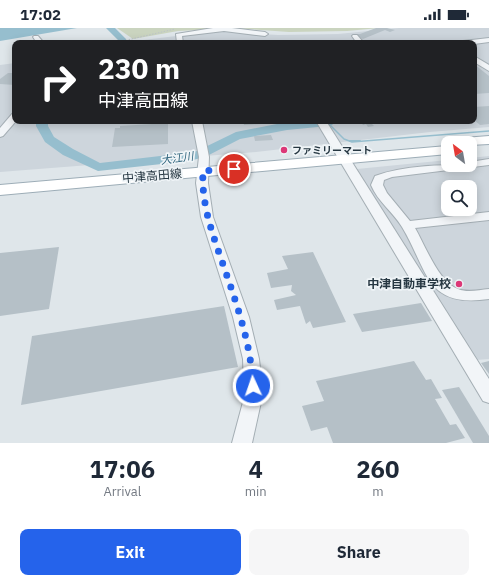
<!DOCTYPE html>
<meta charset="utf-8">
<style>
:root{--surface:#fff;--page:#f6f6f7;--text:#1f2937;--muted:#747a83;--accent:#2563eb}
body{margin:0;font-family:"IBM Plex Sans","Noto Sans JP",sans-serif;background:var(--page);color:var(--text);height:100vh;display:flex;flex-direction:column;font-size:15px;white-space:nowrap}
*{box-sizing:border-box;margin:0}
p{font-size:13px;color:var(--muted)}
.icon{flex:none;width:22px;height:22px;fill:none;stroke:currentColor;stroke-width:2;stroke-linecap:round;stroke-linejoin:round}
.map{position:relative;height:415px;overflow:hidden}
.details{display:flex;flex-direction:column;background:var(--surface);flex:1}
.details>*{flex:none}
.guide{position:absolute;left:12px;top:12px;width:465px;height:84px;border-radius:8px;box-shadow:0 2px 10px #0003;background:#202124;color:#fff;overflow:hidden}
.needle{width:26px;rotate:329deg}
.tools{position:absolute;left:441px;top:108px;display:grid;gap:8px}
.tools a{display:grid;place-items:center;width:36px;height:36px;border-radius:8px;background:var(--surface);box-shadow:0 2px 10px #0003;font-size:20px}
.pin{position:absolute;display:grid;place-items:center;width:34px;height:34px;color:#fff;margin:-17px;border:2px solid #fff;border-radius:50%;box-shadow:0 1px 4px #0007}
.me{position:absolute;width:44px;margin:-22px;rotate:357deg;stroke-linejoin:round;filter:drop-shadow(0 0 3px #0008)}
.turn{display:flex;align-items:center;gap:14px;height:84px;padding:0 20px;font-size:18px}
.turn .icon{width:52px;height:52px;stroke-width:2.5}
.turn b{display:block;font-size:28px;line-height:34px}
.eta{display:flex;justify-content:space-evenly;align-items:center;height:68px;text-align:center}
.eta b{font-size:24px;font-weight:700;line-height:28px}
.primary-button{display:flex;gap:8px;margin-top:auto;padding:8px 20px}
.primary-button a{flex:1;height:46px;border-radius:8px;background:var(--accent);color:#fff;font-size:16px;font-weight:700;line-height:46px;text-align:center}
.primary-button a+a{background:var(--page);color:var(--text)}
.status{display:flex;justify-content:space-between;align-items:center;height:28px;padding:0 20px;background:var(--surface);direction:ltr}
.status svg{height:11px;fill:currentColor}
.map>svg:first-child{display:block}
.built{fill:#cdd5dc;fill-rule:evenodd}
.green{fill:#cad4bf}
.water{fill:#96bece}
.lines{fill:none;stroke-linecap:round;stroke-linejoin:round}
.stream-far1{stroke:#96bece;stroke-width:1.5}
.stream{stroke:#96bece;stroke-width:2}
.river{fill:#96bece;fill-rule:evenodd}
.building{fill:#b5c0c7}
.minor-casing{stroke:#a4aeb4;stroke-width:2}
.major-casing{stroke:#9dadb7;stroke-width:2}
.path{stroke:#bdc4c9;stroke-width:1;stroke-dasharray:1.5 1.5;stroke-linecap:butt}
.minor{fill:#f2f5f8;fill-rule:evenodd}
.major{fill:#fff;fill-rule:evenodd}
.route{stroke:#2563eb;stroke-width:7;stroke-dasharray:0 12.6}
.poi-dot{fill:#dc3777;stroke:#eff4f7;stroke-width:1.5}
.labels{text-anchor:middle;stroke-width:3.5;stroke-linejoin:round;paint-order:stroke}
.far-poi-label{font-size:10px;font-weight:bold;fill:#263742;stroke:#eff4f7;text-anchor:start}
.far-water-label{font-size:11px;font-style:italic;fill:#2c627b;stroke:#eff4f7}
.street-label{font-size:12px;fill:#263742;stroke:#eff4f7}
.poi-label{font-size:12px;font-weight:bold;fill:#263742;stroke:#eff4f7;text-anchor:end}
</style>
<div class="status"><b>17:02</b><svg viewBox="0 0 49 12"><path d="M0 12V9h3v3zM5 12V6h3v6zM10 12V3h3v9zM15 12V0h3v12zM26 1h20v11H26zM47 4h2v5h-2z"/></svg></div>
<div class="map">
<svg width="489" height="415" viewBox="0 0 489 415">
<rect width="100%" height="100%" fill="#dfe6ea"/>
<g class="built">
<polygon points="399,0 489,0 489,99 430,104 256,124 0,144 0,37 15,35 15,93 474,93 474,15 133,15 135,13 217,3 278,7 338,6"/>
<path d="M 489,128 L 489,331 L 476,332 L 357,141 L 448,132 L 448,137 L 470,137 L 470,130 ZM 448,159 L 470,159 L 470,181 L 448,181 Z"/>
</g>
<polygon class="green" points="117,0 379,0 347,3 289,4 235,0 178,3 133,11"/>
<polygon class="water" points="0,0 77,0 0,13"/>
<g class="lines">
<polyline class="stream-far1" points="328,95 344,111 352,114 489,103"/>
<polyline class="stream" points="350,113 360,113"/>
<g class="river">
<polygon points="106,0 115,0 126,11 126,15 118,15 119,13"/>
<polygon points="36,93 48,93 48,98 54,109 73,121 100,135 186,125 197,123 236,104 287,94 332,93 334,95 332,97 328,98 287,102 240,111 205,129 189,133 98,143 63,127 45,114 36,98"/>
</g>
</g>
<g class="building">
<polygon points="376,0 387,0 395,2 390,4 385,2 363,11 355,6 360,6"/>
<polygon points="474,36 489,48 489,65 474,66"/>
<polygon points="8,45 15,45 15,57 0,56 0,51"/>
<polygon points="489,78 489,96 480,97 474,92 474,79"/>
<polygon points="243,93 260,93 261,96 244,97"/>
<polygon points="360,93 389,93 390,94 372,96 374,98 368,99 366,96 363,97"/>
<polygon points="168,95 168,116 112,119 115,100 120,100 120,98"/>
<polygon points="271,107 273,112 255,113 254,108"/>
<polygon points="59,219 49,281 0,288 0,225"/>
<polygon points="313,224 346,294 313,300 310,293 306,296 300,278 277,282 274,272 296,267 291,263 292,257 271,260 267,245 288,241 282,228"/>
<polygon points="421,275 432,293 362,304 353,286"/>
<polygon points="224,278 238,339 21,377 32,308"/>
<polygon points="414,333 426,352 431,351 442,370 435,371 450,397 456,396 465,410 446,415 333,415 327,399 311,403 302,378 324,373 316,353"/>
<polygon points="489,333 489,346 481,335"/>
<polygon points="459,359 489,408 489,415 473,415 442,362"/>
</g>
<g class="lines">
<defs>
<g id="minor">
<polygon points="213,0 232,0 265,4 268,6 265,8 224,3 182,8 183,15 177,15 176,6"/>
<polygon points="353,7 357,7 364,15 357,15 352,8"/>
<polygon points="34,8 38,8 44,15 37,15 33,9"/>
<polygon points="489,10 489,14 474,16 460,15 463,13"/>
<polygon points="474,28 489,37 489,43 474,34"/>
<polygon points="15,85 16,93 3,108 0,109 0,100 12,86"/>
<polygon points="192,93 202,93 209,129 208,155 213,189 249,289 259,331 262,358 261,374 252,415 232,415 243,374 244,358 243,331 233,289 201,189 196,155 199,129"/>
<polygon points="316,93 326,93 489,351 489,375 483,373"/>
<path d="M 489,131 L 489,137 L 392,149 L 384,152 L 383,157 L 387,165 L 410,193 L 489,184 L 489,192 L 415,200 C 425,217 439,255 458,261 C 467,265 479,262 489,261 L 489,271 C 425,280 429,244 402,199 C 393,184 378,174 371,157 L 375,148 C 405,137 439,137 470,137 L 470,134 Z"/>
</g>
<polygon id="major" points="489,108 489,116 470,117 470,115 448,115 448,126 0,167 0,157 447,118 444,115 446,112 451,111"/>
</defs>
<use href="#minor" class="minor-casing"/>
<use href="#major" class="major-casing"/>
<polyline class="path" points="114,15 175,1"/>
<use href="#minor" class="minor"/>
<use href="#major" class="major"/>
</g>
<g class="lines">
<path class="route" d="M 234,141 L 203,143 C 201,178 214,210 225,242 C 238,280 251,317 253,358"/>
</g>
<g class="poi-dot">
<circle cx="284" cy="122" r="4"/>
<circle cx="459" cy="256" r="4"/>
</g>
<g class="labels">
<g class="far-poi-label">
<text x="292" y="126">ファミリーマート</text>
</g>
<g class="far-water-label">
<text transform="translate(177 130) rotate(-8)" y="4">大江川</text>
</g>
<g class="street-label">
<text transform="translate(152 148) rotate(-5)" y="4">中津高田線</text>
</g>
<g class="poi-label">
<text x="451" y="260">中津自動車学校</text>
</g>
</g>
</svg>
<div class="tools">
<a><svg class="needle" viewBox="-14 -14 28 28"><path d="M0-13l5 13h-10z" fill="#e53935"/><path d="M0 13l5-13h-10z" fill="#747a83"/></svg></a>
<a><svg class="icon" aria-label="search" viewBox="0 0 24 24"><circle cx="10" cy="10" r="6"/><path d="M15 15l6 6"/></svg></a>
</div>
<div class="pin" style="left:234px;top:141px;background:#d93025"><svg class="icon" aria-label="arrive" viewBox="0 0 24 24"><path d="M6 21V4h12l-3 4 3 4H6"/></svg></div>
<svg class="me" style="left:253px;top:358px" viewBox="-20 -20 40 40"><circle r="17" fill="#2563eb" stroke="#fff" stroke-width="3"/><path d="M0-11L8 9 0 5-8 9z" fill="#fff"/></svg>
<div class="guide">
<div class="turn"><svg class="icon" aria-label="right" viewBox="0 0 24 24"><path d="M7 20v-9h11M14 6l5 5-5 5"/></svg><div><b>230 m</b>中津高田線</div></div>
</div>
</div>
<section class="details">
<div class="eta">
<div><b>17:06</b><p>Arrival</p></div>
<div><b>4</b><p>min</p></div>
<div><b>260</b><p>m</p></div>
</div>
<div class="primary-button"><a>Exit</a><a>Share</a></div>
</section>
